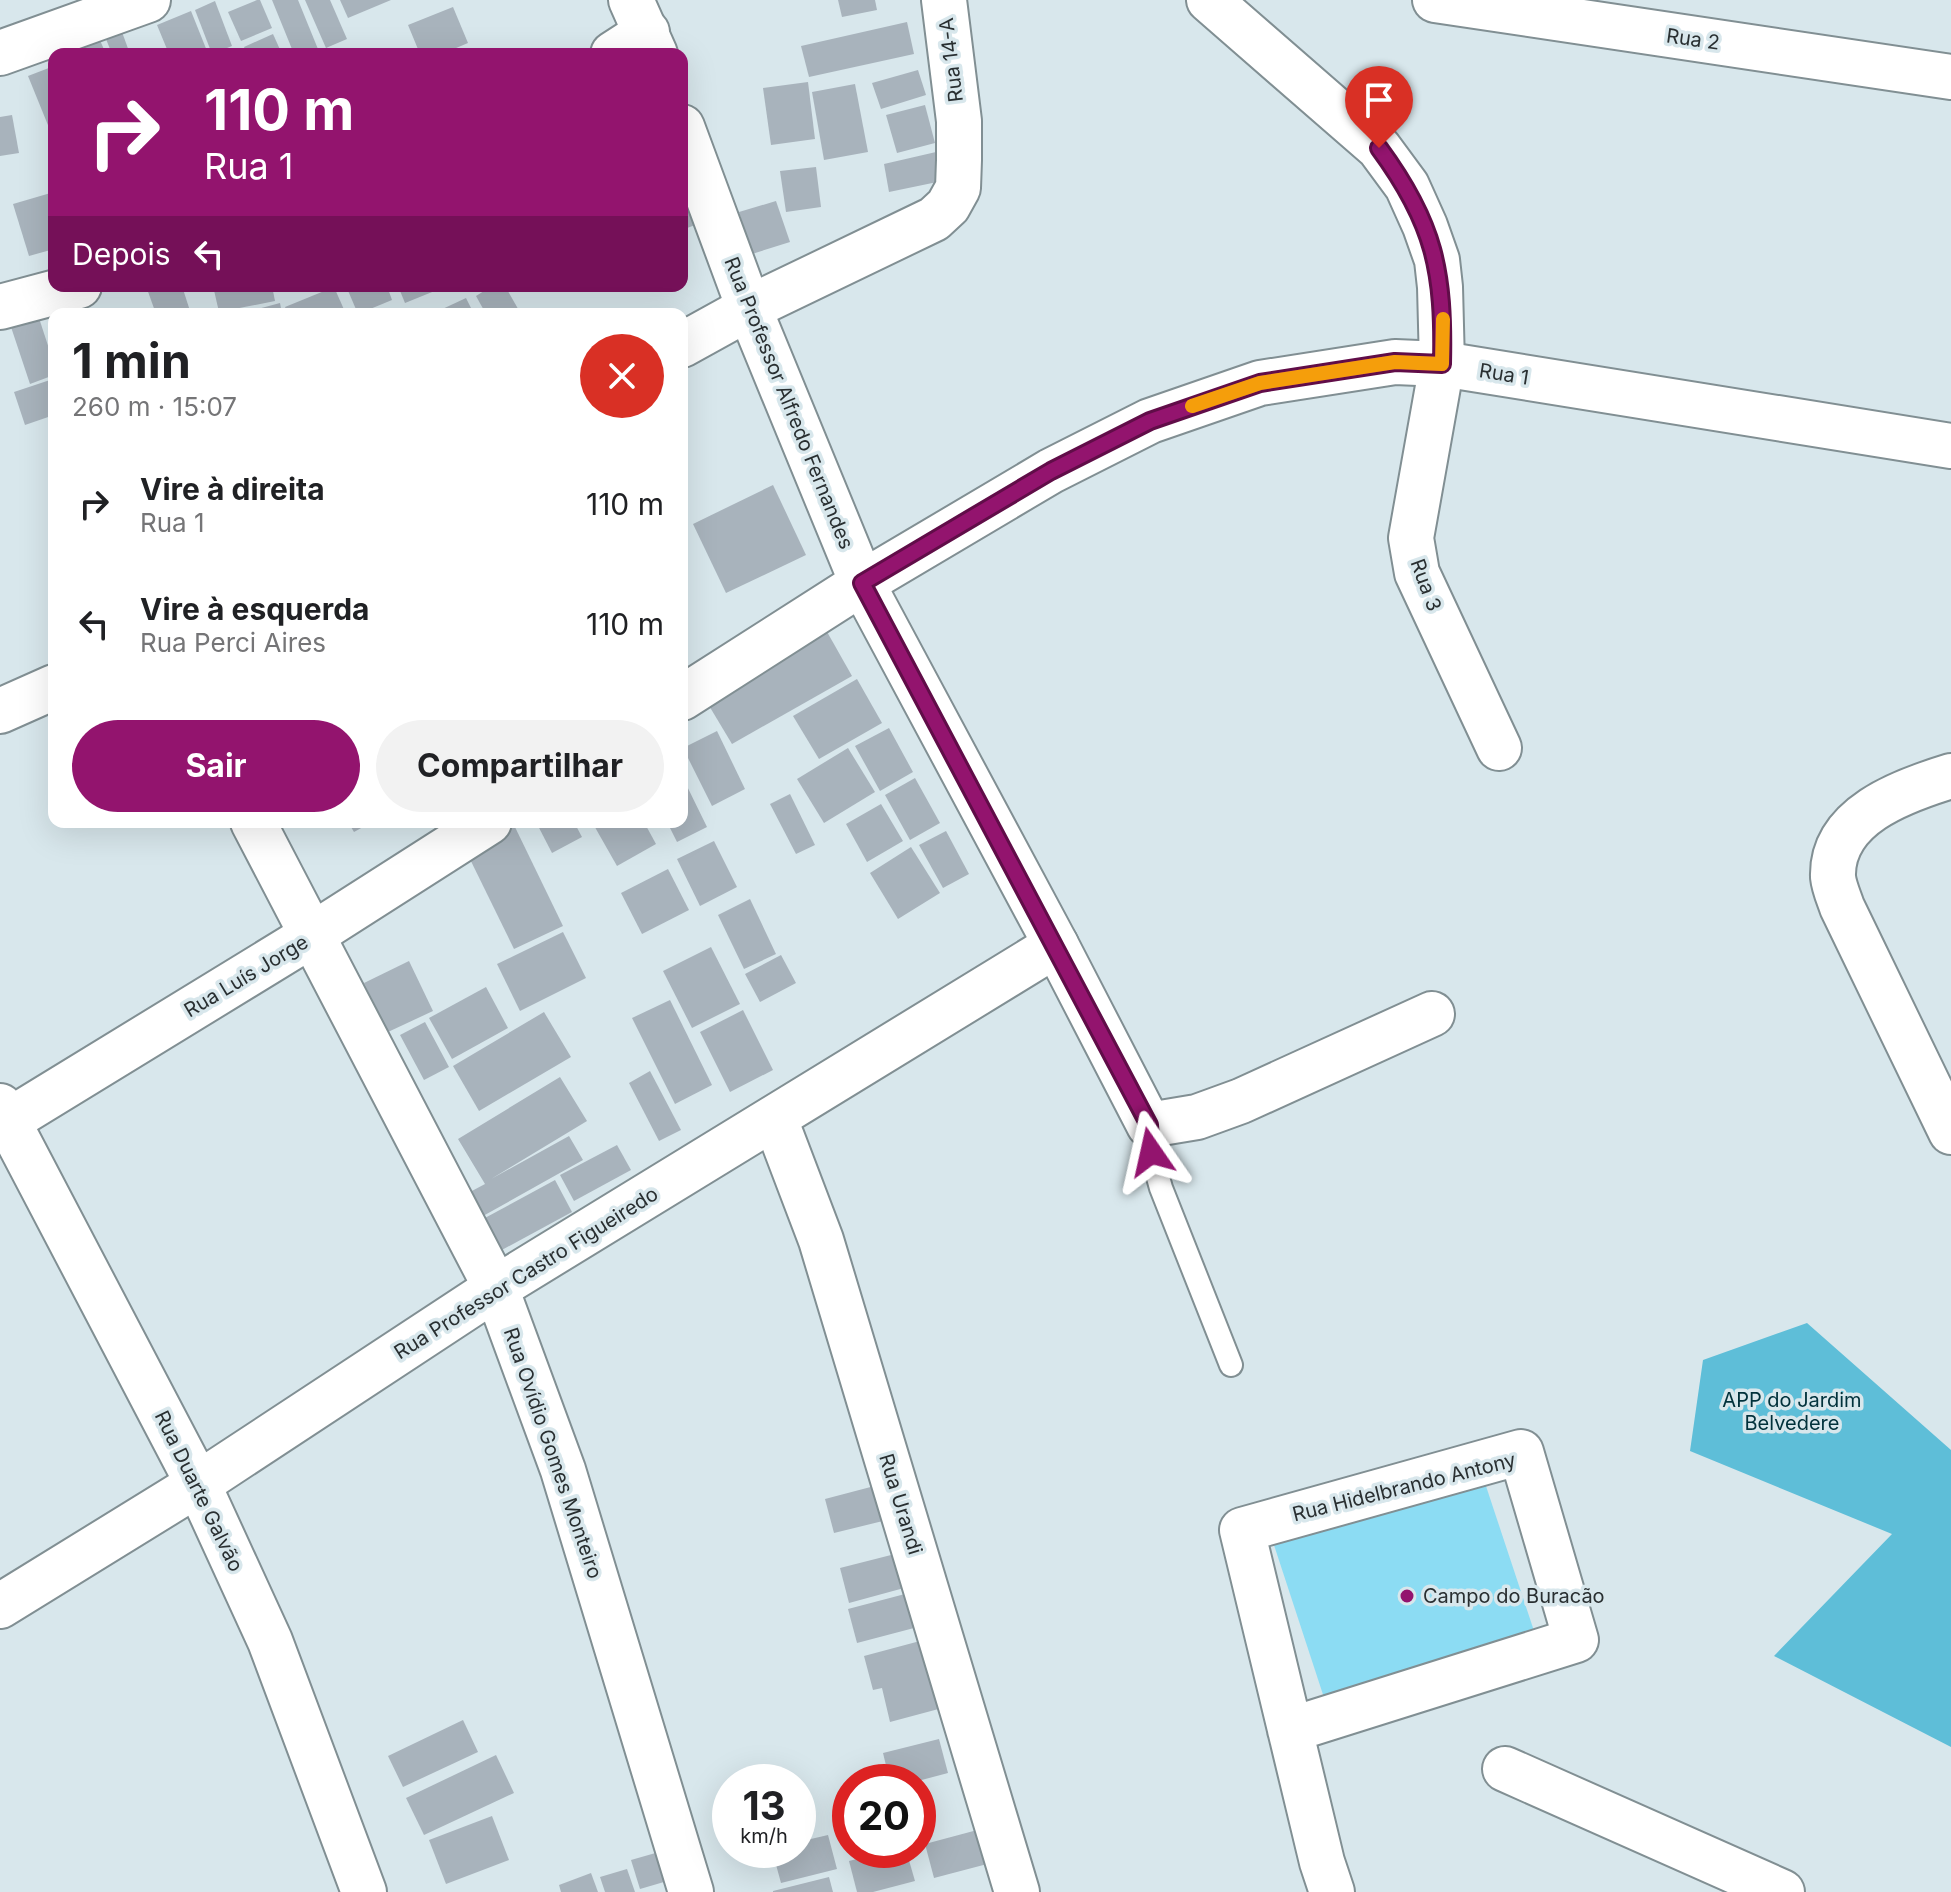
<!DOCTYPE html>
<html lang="pt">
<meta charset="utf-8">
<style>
:root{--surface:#fff;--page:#f2f2f2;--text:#202124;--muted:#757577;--accent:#93146e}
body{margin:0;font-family:Inter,sans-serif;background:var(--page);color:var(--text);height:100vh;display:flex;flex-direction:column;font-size:30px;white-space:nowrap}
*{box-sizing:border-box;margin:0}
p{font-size:26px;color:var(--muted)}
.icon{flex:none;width:44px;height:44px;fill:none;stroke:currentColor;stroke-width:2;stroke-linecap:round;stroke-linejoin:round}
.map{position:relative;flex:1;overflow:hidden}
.details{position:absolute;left:48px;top:308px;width:640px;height:520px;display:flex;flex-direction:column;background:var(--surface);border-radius:16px;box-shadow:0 8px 32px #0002}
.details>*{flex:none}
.guide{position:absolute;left:48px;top:48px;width:640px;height:244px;border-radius:16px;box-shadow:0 8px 32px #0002;background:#93146e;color:#fff;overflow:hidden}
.speed{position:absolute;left:712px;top:1764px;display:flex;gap:16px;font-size:40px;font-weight:700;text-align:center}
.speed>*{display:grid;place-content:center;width:104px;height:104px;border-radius:50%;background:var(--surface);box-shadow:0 8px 32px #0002;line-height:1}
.speed small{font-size:20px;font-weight:400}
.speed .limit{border:12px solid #d22;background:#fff;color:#111}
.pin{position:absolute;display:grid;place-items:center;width:68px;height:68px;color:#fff;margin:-82px -34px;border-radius:50% 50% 50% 0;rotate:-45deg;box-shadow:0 0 8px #0007}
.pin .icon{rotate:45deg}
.me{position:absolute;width:88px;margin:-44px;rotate:349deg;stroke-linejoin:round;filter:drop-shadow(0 0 6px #0008)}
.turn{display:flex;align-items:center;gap:28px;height:168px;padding:0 24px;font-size:36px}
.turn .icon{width:104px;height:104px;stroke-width:2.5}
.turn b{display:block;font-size:56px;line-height:68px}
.then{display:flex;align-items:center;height:76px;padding:0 24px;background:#0003;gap:16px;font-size:30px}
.round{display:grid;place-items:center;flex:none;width:84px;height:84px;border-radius:42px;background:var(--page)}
.headline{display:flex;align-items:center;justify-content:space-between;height:136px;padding:0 24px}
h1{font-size:48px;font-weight:700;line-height:60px}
.cta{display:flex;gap:16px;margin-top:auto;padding:16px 24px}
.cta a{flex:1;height:92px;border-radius:48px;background:var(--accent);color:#fff;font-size:32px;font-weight:700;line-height:92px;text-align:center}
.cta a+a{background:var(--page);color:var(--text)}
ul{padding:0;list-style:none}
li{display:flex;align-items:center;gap:24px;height:120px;padding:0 24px}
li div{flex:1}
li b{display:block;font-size:30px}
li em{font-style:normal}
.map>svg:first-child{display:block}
.green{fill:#8cdcf3}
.forest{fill:#5ebed8}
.building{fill:#a8b3bc}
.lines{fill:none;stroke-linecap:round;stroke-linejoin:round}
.lane-casing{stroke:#818f93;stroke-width:26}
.street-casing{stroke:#818f93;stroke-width:48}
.lane{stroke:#fff;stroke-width:22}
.street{stroke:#fff;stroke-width:44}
.route-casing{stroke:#600d48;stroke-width:20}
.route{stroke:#93146e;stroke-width:14}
.slow{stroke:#f59e0b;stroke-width:14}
.poi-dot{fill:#93146e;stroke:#d8e7ec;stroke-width:3}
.labels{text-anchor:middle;stroke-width:7;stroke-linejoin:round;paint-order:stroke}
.street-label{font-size:20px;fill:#292f31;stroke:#d8e7ec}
.park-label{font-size:20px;fill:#01313b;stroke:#d8e7ec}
.poi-label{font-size:20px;fill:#292f31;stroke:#d8e7ec;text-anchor:start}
</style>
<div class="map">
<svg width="1951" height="1892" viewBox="0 0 1951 1892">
<rect width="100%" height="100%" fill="#d8e7ec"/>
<polygon class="green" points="1481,1471 1540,1649 1332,1722 1273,1542"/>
<polygon class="forest" points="1807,1323 1951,1450 1951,1747 1774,1656 1892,1534 1690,1451 1703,1360"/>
<g class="building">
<polygon points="257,0 260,0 272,28 241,41 228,12"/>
<polygon points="272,0 298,0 320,54 294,54"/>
<polygon points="305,0 330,0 347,39 326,48"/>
<polygon points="340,0 391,0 348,18"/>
<polygon points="838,0 875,0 877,10 842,17"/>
<polygon points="215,1 232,46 212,54 195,10"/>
<polygon points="453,7 468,43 442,54 420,54 408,25"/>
<polygon points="191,11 207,51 200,54 169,54 157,25"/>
<polygon points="907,22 914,54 809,77 801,46"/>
<polygon points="122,32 130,54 112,54 106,39"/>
<polygon points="273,34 282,54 247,54 244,47"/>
<polygon points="99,38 106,54 61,54"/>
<polygon points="54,66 54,140 28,76"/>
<polygon points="918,70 926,95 881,109 872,83"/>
<polygon points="808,82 815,139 771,145 763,88"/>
<polygon points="855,84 868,152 824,160 812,92"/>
<polygon points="925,105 935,143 897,153 886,115"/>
<polygon points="12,115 19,153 0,156 0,117"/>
<polygon points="936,152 942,181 889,192 884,164"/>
<polygon points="682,167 703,222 682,230"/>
<polygon points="816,167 821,207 786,212 780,171"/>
<polygon points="54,192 54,249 29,256 13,204"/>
<polygon points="776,201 790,242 752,254 739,212"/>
<polygon points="146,286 182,286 191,314 156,314"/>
<polygon points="213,286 272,286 275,301 219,312"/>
<polygon points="346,286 387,286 392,300 358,314"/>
<polygon points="398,286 447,286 405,303"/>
<polygon points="492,286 505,286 521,314 486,314 476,296"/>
<polygon points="334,287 346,314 288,314 285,307"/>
<polygon points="466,298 474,314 437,314 436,312"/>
<polygon points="280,303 282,314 243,314 243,313"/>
<polygon points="39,318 54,364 54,375 30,384 11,327"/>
<polygon points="53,379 54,415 25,425 14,392"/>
<polygon points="773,485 806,555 726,593 693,524"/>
<polygon points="826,630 852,676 732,744 705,699"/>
<polygon points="857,679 882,723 819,759 793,716"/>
<polygon points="889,728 913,772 880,791 855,746"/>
<polygon points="717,731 745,789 712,806 683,748"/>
<polygon points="848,748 875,792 824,823 797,779"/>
<polygon points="682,776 707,827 677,842 667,822 682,822"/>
<polygon points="915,778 940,823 910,840 885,795"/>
<polygon points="790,794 815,845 796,854 770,804"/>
<polygon points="881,804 903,841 867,862 846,824"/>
<polygon points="348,822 372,822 354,832"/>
<polygon points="536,822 574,822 582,837 552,853"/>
<polygon points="592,822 644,822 656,844 617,866"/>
<polygon points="514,825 563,926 514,949 465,849"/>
<polygon points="946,831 969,874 943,888 919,845"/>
<polygon points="714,841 737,887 700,906 677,859"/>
<polygon points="911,847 940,893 898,919 870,873"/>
<polygon points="668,869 689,910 642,934 621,893"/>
<polygon points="750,899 776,954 744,969 718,915"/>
<polygon points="563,932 586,978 520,1011 497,964"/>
<polygon points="711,947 740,1004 692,1028 663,971"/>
<polygon points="781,955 796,983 760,1002 745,974"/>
<polygon points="409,961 433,1011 388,1032 364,983"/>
<polygon points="486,987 508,1028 452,1059 429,1018"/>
<polygon points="670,1000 712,1085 675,1104 632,1018"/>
<polygon points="743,1010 773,1070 730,1092 700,1032"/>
<polygon points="544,1012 571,1057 479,1111 453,1066"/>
<polygon points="425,1022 449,1067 424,1080 400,1035"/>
<polygon points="650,1071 681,1130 659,1141 629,1083"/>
<polygon points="560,1077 587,1121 491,1179 569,1136 583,1160 483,1216 470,1192 485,1184 458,1139"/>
<polygon points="617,1145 631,1170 574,1201 560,1175"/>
<polygon points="555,1180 572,1212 500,1251 483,1219"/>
<polygon points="882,1484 891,1519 834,1533 825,1499"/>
<polygon points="895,1554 904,1588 849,1603 840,1568"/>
<polygon points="905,1594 914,1628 857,1643 848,1609"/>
<polygon points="920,1641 946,1707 890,1722 882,1688 873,1690 864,1656"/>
<polygon points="463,1720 478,1752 403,1787 388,1756"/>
<polygon points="939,1739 948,1773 914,1782 890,1782 883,1753"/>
<polygon points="496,1755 514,1793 424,1835 406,1798"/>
<polygon points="492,1816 509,1860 446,1884 429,1840"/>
<polygon points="981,1829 991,1863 934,1878 925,1844"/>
<polygon points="828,1835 837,1869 781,1883 772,1850 798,1850 798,1842"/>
<polygon points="673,1848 681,1877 640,1889 631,1860"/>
<polygon points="892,1850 906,1850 915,1881 873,1892 857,1892 849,1861"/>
<polygon points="627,1869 635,1892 605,1892 600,1877"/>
<polygon points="591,1873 598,1892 561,1892 559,1885"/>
<polygon points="829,1877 833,1892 773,1892 773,1891"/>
</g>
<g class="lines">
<defs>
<polyline id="lane" points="1149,1125 1151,1152 1161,1188 1231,1365"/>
<g id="street">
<polyline points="631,0 655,54"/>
<polyline points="1209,0 1379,148 1407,186 1425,226 1437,260 1440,287 1442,364 1411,538 1417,573 1499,748"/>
<polyline points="1435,0 1951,77"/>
<polyline points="0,53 148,0"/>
<polyline points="613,54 647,32"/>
<polyline points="682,127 749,308 862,583 1056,945 1149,1125 1197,1117 1241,1101 1432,1014"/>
<polyline points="0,307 79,286"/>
<polyline points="682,345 749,308 934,219 948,206 958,188 959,160 959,121 944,0"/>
<polyline points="682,698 862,583 1051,471 1150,421 1260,383 1395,362 1442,364 1951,446"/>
<polyline points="0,711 54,687"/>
<path d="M 1951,776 C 1902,791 1831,816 1833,877 C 1834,887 1839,898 1842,907 L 1951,1132"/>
<polyline points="253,822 496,1288 563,1470 691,1892"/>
<polyline points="0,1106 198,1484 270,1641 364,1892"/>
<polyline points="775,1119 821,1240 1017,1892"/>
<polyline points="0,1126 312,935 489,822"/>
<polyline points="0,1606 198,1484 496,1288 1056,945"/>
<polyline points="1290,1730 1576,1640 1521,1452 1242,1530 1322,1862 1332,1892"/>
<polyline points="1505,1769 1782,1892"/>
</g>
</defs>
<use href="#lane" class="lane-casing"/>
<use href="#street" class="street-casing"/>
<use href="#lane" class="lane"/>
<use href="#street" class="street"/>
</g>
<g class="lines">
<defs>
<path id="route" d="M 1151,1152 L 1149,1125 L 862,583 L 1051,471 L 1150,421 L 1260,383 L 1395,362 L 1442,364 C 1444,272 1435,224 1379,148"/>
</defs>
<use href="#route" class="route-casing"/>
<use href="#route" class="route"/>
<polyline class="slow" points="1192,406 1260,383 1395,362 1442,364 1443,319"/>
</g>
<circle class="poi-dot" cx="1407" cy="1596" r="8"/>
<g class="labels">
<g class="street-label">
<text transform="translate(1693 39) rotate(8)" y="7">Rua 2</text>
<text transform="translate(951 60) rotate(-97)" y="7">Rua 14-A</text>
<text transform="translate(1504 374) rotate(9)" y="7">Rua 1</text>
<text transform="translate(789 403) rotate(68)" y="7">Rua Professor Alfredo Fernandes</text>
<text transform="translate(1426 585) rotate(70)" y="7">Rua 3</text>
<text transform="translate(246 976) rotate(-31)" y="7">Rua Luís Jorge</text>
<text transform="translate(526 1273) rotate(-32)" y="7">Rua Professor Castro Figueiredo</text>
<text transform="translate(553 1453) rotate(71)" y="7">Rua Ovídio Gomes Monteiro</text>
<text transform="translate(1404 1487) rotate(-14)" y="7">Rua Hidelbrando Antony</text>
<text transform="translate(199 1491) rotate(64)" y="7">Rua Duarte Galvão</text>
<text transform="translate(901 1504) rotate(73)" y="7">Rua Urandi</text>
</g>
<g class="park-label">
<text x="1792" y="1407">APP do Jardim<tspan x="1792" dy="23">Belvedere</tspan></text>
</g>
<g class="poi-label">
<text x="1423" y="1603">Campo do Buracão</text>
</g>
</g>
</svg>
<div class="speed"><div>13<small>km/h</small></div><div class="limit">20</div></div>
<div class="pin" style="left:1379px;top:148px;background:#d93025"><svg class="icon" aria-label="arrive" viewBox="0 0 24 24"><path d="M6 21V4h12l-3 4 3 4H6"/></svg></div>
<svg class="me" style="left:1151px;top:1152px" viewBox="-20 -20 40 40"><path d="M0-17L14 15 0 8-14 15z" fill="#93146e" stroke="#fff" stroke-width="4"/></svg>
<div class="guide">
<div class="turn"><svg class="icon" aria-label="right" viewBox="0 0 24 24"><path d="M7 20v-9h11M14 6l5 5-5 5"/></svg><div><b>110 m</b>Rua 1</div></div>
<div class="then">Depois<svg class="icon" aria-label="left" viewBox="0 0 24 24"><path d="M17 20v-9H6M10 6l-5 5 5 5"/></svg></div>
</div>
<section class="details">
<div class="headline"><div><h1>1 min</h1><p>260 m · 15:07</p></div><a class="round" style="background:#d93025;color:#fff"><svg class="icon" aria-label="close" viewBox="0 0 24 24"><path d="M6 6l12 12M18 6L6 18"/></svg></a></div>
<ul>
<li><svg class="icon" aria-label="right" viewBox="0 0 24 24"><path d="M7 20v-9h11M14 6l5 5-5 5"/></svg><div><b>Vire à direita</b><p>Rua 1</p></div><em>110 m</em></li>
<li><svg class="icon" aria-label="left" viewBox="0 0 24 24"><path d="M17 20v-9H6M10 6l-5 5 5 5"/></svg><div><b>Vire à esquerda</b><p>Rua Perci Aires</p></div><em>110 m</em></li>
</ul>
<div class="cta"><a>Sair</a><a>Compartilhar</a></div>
</section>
</div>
